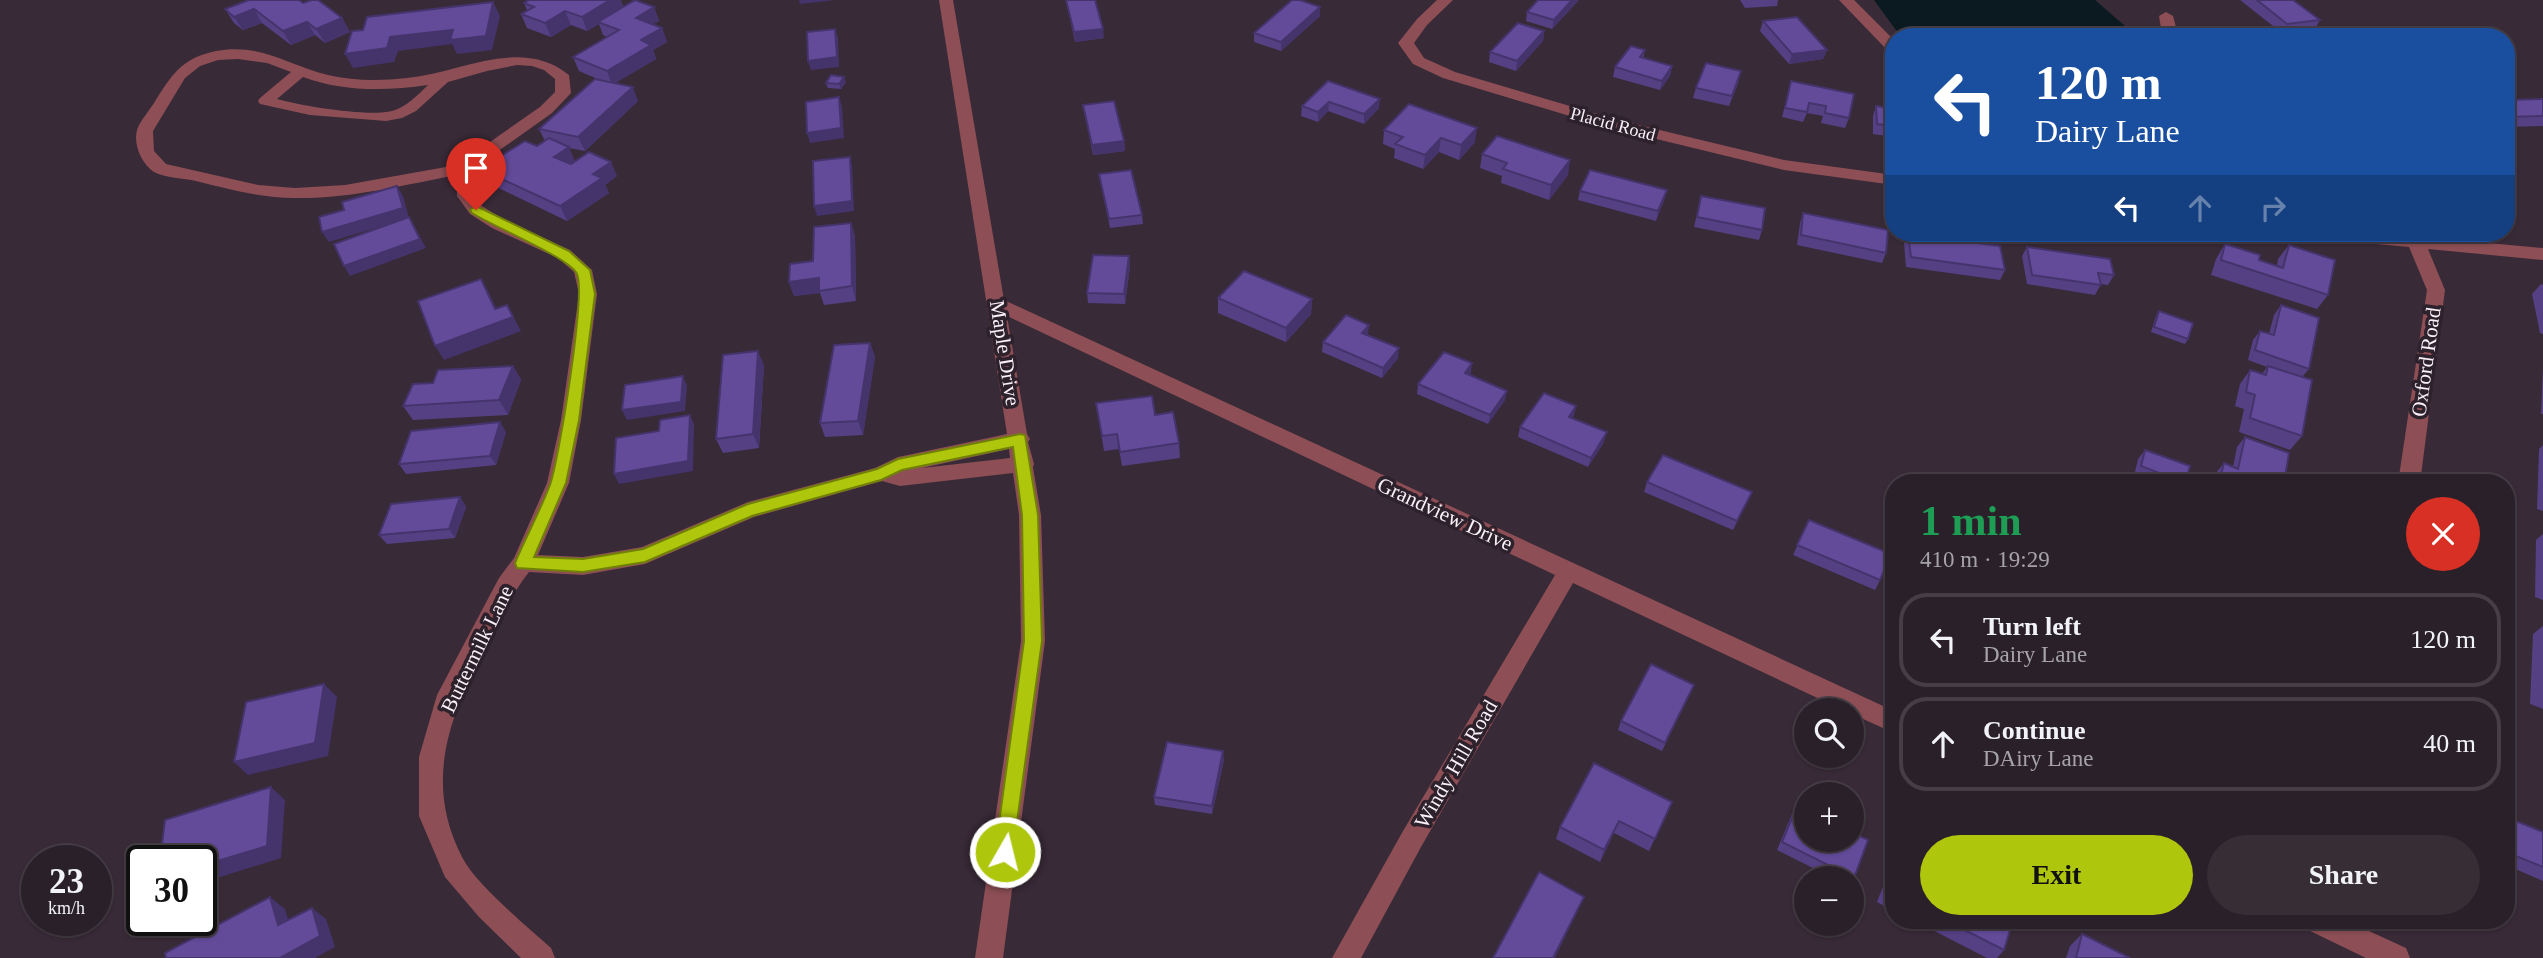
<!DOCTYPE html>
<meta charset="utf-8">
<style>
:root{--surface:#2a2029;--page:#362d35;--text:#f1f3f6;--muted:#a5a3a8;--line:#463e46;--accent:#aec60b}
body{margin:0;font-family:Georgia,serif;background:var(--page);color:var(--text);height:100vh;display:flex;flex-direction:column;font-size:26px;white-space:nowrap}
*{box-sizing:border-box;margin:0}
p{font-size:23px;color:var(--muted)}
.icon{flex:none;width:38px;height:38px;fill:none;stroke:currentColor;stroke-width:2;stroke-linecap:round;stroke-linejoin:round}
.map{position:relative;flex:1;overflow:hidden}
.panel{position:absolute;left:1885px;top:474px;width:630px;height:455px;display:flex;flex-direction:column;background:var(--surface);border-radius:28px;box-shadow:0 2px 5px #0004,0 0 0 2px var(--line)}
.panel>*{flex:none}
.guide{position:absolute;left:1885px;top:28px;width:630px;height:214px;border-radius:28px;box-shadow:0 2px 5px #0004,0 0 0 2px var(--line);background:#1a4fa0;color:#fff;overflow:hidden}
.tools{position:absolute;left:1794px;top:698px;display:grid;gap:14px}
.tools a{display:grid;place-items:center;width:70px;height:70px;border-radius:50%;background:var(--surface);box-shadow:0 2px 5px #0004,0 0 0 2px var(--line);font-size:35px}
.speed{position:absolute;left:21px;top:845px;display:flex;gap:14px;font-size:35px;font-weight:700;text-align:center}
.speed>*{display:grid;place-content:center;width:91px;height:91px;border-radius:50%;background:var(--surface);box-shadow:0 2px 5px #0004,0 0 0 2px var(--line);line-height:1}
.speed small{font-size:18px;font-weight:400}
.speed .limit{border:4px solid #111;border-radius:10px;background:#fff;color:#111}
.pin{position:absolute;display:grid;place-items:center;width:60px;height:60px;color:#fff;margin:-72px -30px;border-radius:50% 50% 50% 0;rotate:-45deg;box-shadow:0 0 7px #0007}
.pin .icon{rotate:45deg}
.me{position:absolute;width:77px;margin:-38px;rotate:8deg;stroke-linejoin:round;filter:drop-shadow(0 0 5px #0008)}
.turn{display:flex;align-items:center;gap:24px;height:147px;padding:0 35px;font-size:32px}
.turn .icon{width:91px;height:91px;stroke-width:2.5}
.turn b{display:block;font-size:49px;line-height:60px}
.lanes{display:flex;align-items:center;height:66px;padding:0 35px;background:#0003;justify-content:center;gap:35px;direction:ltr}
.lanes .off{opacity:.35}
.round{display:grid;place-items:center;flex:none;width:74px;height:74px;border-radius:37px;background:var(--page)}
.head{display:flex;align-items:center;justify-content:space-between;height:119px;padding:0 35px}
h1{font-size:42px;font-weight:700;line-height:52px;color:#1e9e55}
.button{display:flex;gap:14px;margin-top:auto;padding:14px 35px}
.button a{flex:1;height:80px;border-radius:42px;background:var(--accent);color:#111;font-size:28px;font-weight:700;line-height:80px;text-align:center}
.button a+a{background:var(--page);color:var(--text)}
ul{padding:0;list-style:none}
li{display:flex;align-items:center;gap:21px;height:94px;margin:0 14px 10px;padding:0 21px;border:4px solid var(--line);border-radius:28px}
li div{flex:1}
li b{display:block;font-size:26px}
li em{font-style:normal}
.map>svg:first-child{display:block}
.water{fill:#0a1a20}
.lines{fill:none;stroke-linecap:round;stroke-linejoin:round}
.minor{fill:#8d4f55;fill-rule:evenodd}
.wall{fill:#554084}
.shaded-wall{fill:#45346c}
.building{fill:#634b9a;stroke:#45346c;stroke-width:2}
.route{fill:#aec60b;stroke:#718107;stroke-width:2}
.labels{text-anchor:middle;stroke-width:7;stroke-linejoin:round;paint-order:stroke}
.far-street-label{font-size:18px;fill:#f9f0f8;stroke:#2d212c}
.street-label{font-size:21px;fill:#f9f0f8;stroke:#2d212c}
</style>
<div class="map">
<svg width="2543" height="958" viewBox="0 0 2543 958">
<rect width="100%" height="100%" fill="#382a37"/>
<polygon class="water" points="1874,0 2095,0 2133,33 2126,37 1901,37"/>
<g class="lines">
<g class="minor">
<path d="M 939,0 L 953,0 L 1004,300 L 1894,711 L 1894,733 L 1852,714 L 1852,710 L 1843,710 L 1573,583 L 1421,847 L 1361,958 L 1332,958 L 1403,831 L 1555,575 L 1007,316 L 1027,434 L 1030,439 L 1028,442 L 1034,464 L 1033,467 L 1041,515 L 1045,641 L 1003,958 L 975,958 L 1021,641 L 1019,515 L 1013,473 L 900,486 L 882,481 L 754,517 L 645,564 L 583,575 L 529,572 C 511,595 500,620 486,646 C 450,716 423,781 462,857 C 477,886 526,925 551,948 L 555,958 L 521,958 L 479,917 L 445,877 L 419,816 L 419,757 L 437,695 L 499,578 L 514,558 L 547,483 L 561,420 L 579,294 L 574,272 L 558,258 L 492,228 L 470,214 L 457,196 L 457,175 C 404,185 349,199 295,198 C 261,198 228,189 196,181 C 184,178 165,178 154,172 C 142,164 133,145 137,130 C 140,121 149,111 154,103 C 171,76 181,58 216,51 C 262,43 287,65 328,75 C 353,81 381,81 407,78 C 461,73 520,36 569,75 L 571,93 L 552,113 L 473,169 L 475,196 L 482,206 L 504,220 L 570,250 L 592,270 L 597,294 L 581,420 L 569,483 L 538,555 L 583,557 L 642,547 L 748,502 L 875,468 L 898,457 L 1007,434 ZM 238,59 L 267,63 L 291,72 L 260,98 L 258,101 L 260,104 L 310,115 L 386,121 L 402,118 L 416,111 L 448,82 L 487,71 L 517,65 L 532,66 L 544,70 L 555,79 L 555,92 L 540,107 L 457,165 L 345,185 L 295,188 L 258,185 L 166,164 L 154,151 L 153,131 L 185,78 L 200,66 L 218,60 ZM 303,77 C 343,92 386,91 428,85 C 418,95 406,107 392,111 C 368,117 302,106 277,99 ZM 1009,449 L 1010,458 L 922,468 Z"/>
<polygon points="1437,0 1453,0 1427,25 1414,43 1424,58 1455,72 1614,119 1784,160 1894,175 1894,185 1784,170 1603,126 1443,78 1413,64 1398,43 1417,19"/>
<polygon points="1839,0 1854,0 1894,40 1894,53 1889,52"/>
<path d="M 2166,12 L 2173,16 C 2175,24 2178,29 2173,37 L 2154,37 L 2161,28 L 2159,16 Z"/>
<polygon points="2313,233 2379,233 2543,248 2543,260 2428,249 2445,290 2420,483 2398,483 2427,290 2409,247 2322,239"/>
<polygon points="2302,920 2345,920 2406,948 2410,958 2366,958 2306,929"/>
</g>
</g>
<g class="wall">
<polygon points="1066,0 1104,38 1075,42"/>
<polygon points="1579,0 1552,29 1526,21 1527,12"/>
<polygon points="1740,0 1778,0 1777,6 1745,8"/>
<polygon points="2240,0 2293,0 2320,20 2314,30 2282,33"/>
<polygon points="303,3 342,18 350,32 325,43 315,35 291,45 262,23 243,30 234,23 225,9"/>
<polygon points="524,3 654,7 659,21 653,24 662,28 667,42 653,50 656,59 615,83 638,101 585,151 569,148 575,162 617,176 605,185 609,193 567,221 488,183 480,169 537,146 545,141 539,129 602,81 579,71 573,57 607,37 603,35 599,24 587,31 571,25 551,37 527,28 521,14 527,10"/>
<polygon points="1320,16 1281,51 1254,42 1254,33"/>
<polygon points="1763,21 1827,50 1823,59 1789,64 1760,31"/>
<polygon points="1544,31 1543,41 1516,71 1489,62 1490,52"/>
<polygon points="1645,50 1643,58 1672,66 1670,76 1660,90 1613,77 1615,67"/>
<polygon points="1328,81 1379,108 1364,124 1328,111 1318,122 1301,116 1302,106"/>
<polygon points="1739,81 1729,106 1693,98 1696,88"/>
<polygon points="1791,81 1849,118 1845,128 1821,123 1823,116 1807,113 1803,122 1782,117"/>
<polygon points="846,82 841,89 828,88 826,83"/>
<polygon points="2543,99 2543,126 2506,127 2506,100"/>
<polygon points="1083,105 1124,141 1125,151 1093,155"/>
<polygon points="1876,106 1894,109 1894,137 1873,134 1873,116"/>
<polygon points="1384,130 1475,142 1459,160 1439,152 1423,169 1394,158 1395,149 1383,144"/>
<polygon points="1482,154 1568,175 1549,200 1501,183 1502,176 1480,168"/>
<polygon points="1099,174 1142,215 1143,224 1110,228"/>
<polygon points="1667,190 1664,200 1656,221 1578,200 1580,191"/>
<polygon points="1701,196 1762,230 1759,240 1694,227"/>
<polygon points="1803,213 1886,253 1882,263 1797,245 1800,223"/>
<polygon points="851,223 855,237 856,301 824,305 820,293 794,296 789,282 813,261"/>
<polygon points="1908,234 2005,270 2000,280 1906,267 1904,243"/>
<polygon points="2225,244 2259,260 2277,266 2278,259 2289,245 2328,295 2317,309 2211,275 2216,259"/>
<polygon points="2027,247 2114,275 2108,285 2101,284 2095,295 2027,284 2022,256"/>
<polygon points="1129,256 1130,266 1125,304 1088,303 1087,293"/>
<polygon points="2541,284 2543,285 2543,334 2540,333 2532,294"/>
<polygon points="1218,298 1312,299 1311,314 1286,342 1218,313"/>
<polygon points="2281,305 2309,369 2302,377 2302,436 2290,450 2239,432 2244,409 2235,406 2240,384 2250,370 2262,374 2267,367 2248,360 2253,340 2260,331 2269,334 2274,315"/>
<polygon points="2159,311 2188,339 2185,344 2151,332 2156,316"/>
<polygon points="1368,335 1398,358 1382,378 1322,352 1323,342"/>
<polygon points="870,343 875,357 863,435 825,437 820,423"/>
<polygon points="764,365 759,448 723,453 716,439"/>
<polygon points="513,366 521,380 508,415 413,420 403,406 433,383"/>
<polygon points="2543,367 2543,414 2541,414"/>
<polygon points="1471,373 1469,375 1505,400 1488,424 1417,394 1418,384"/>
<polygon points="1096,403 1155,415 1179,443 1180,458 1122,466 1119,449 1104,451"/>
<polygon points="1576,406 1572,418 1604,442 1588,467 1518,437 1520,427"/>
<polygon points="506,432 496,465 406,474 399,464"/>
<polygon points="2245,437 2284,483 2214,483 2216,473 2224,463 2233,467 2237,447"/>
<polygon points="2543,445 2543,511 2537,509 2539,449"/>
<polygon points="2145,450 2185,483 2153,483 2134,476 2138,459"/>
<polygon points="1647,482 1752,492 1733,530 1644,492"/>
<polygon points="460,497 466,507 455,538 387,544 379,535"/>
<polygon points="1809,520 1880,580 1875,590 1793,555"/>
<polygon points="2543,534 2543,600 2535,597 2536,540"/>
<polygon points="2543,626 2543,709 2530,704 2533,634"/>
<polygon points="1690,693 1662,751 1618,730 1621,721"/>
<polygon points="1224,760 1212,814 1155,805 1154,797"/>
<polygon points="1672,802 1649,851 1614,833 1600,862 1556,839 1560,827"/>
<polygon points="1797,806 1854,878 1852,881 1852,878 1833,878 1777,850 1792,814"/>
<polygon points="2506,817 2543,832 2543,881 2506,865"/>
<polygon points="1894,858 1894,911 1877,902"/>
<polygon points="1913,920 2013,920 2004,950 1997,958 1987,958"/>
<polygon points="2082,934 2130,958 2066,958 2070,946"/>
</g>
<g class="shaded-wall">
<polygon points="610,0 621,0 624,9 598,22 599,24 587,31 582,17"/>
<polygon points="799,0 836,0 800,4"/>
<polygon points="1572,0 1579,0 1552,29 1554,20"/>
<polygon points="493,2 500,16 492,50 457,54 452,44 398,51 394,62 353,68 345,54"/>
<polygon points="654,7 659,21 641,31 636,18"/>
<polygon points="1320,7 1320,16 1281,51 1281,42"/>
<polygon points="254,9 262,23 243,30 234,17"/>
<polygon points="565,11 571,25 551,37 545,23"/>
<polygon points="342,18 350,32 325,43 316,29"/>
<polygon points="307,22 315,35 291,45 283,31"/>
<polygon points="662,28 667,42 653,50 656,59 612,85 607,71 641,40"/>
<polygon points="835,29 838,38 839,67 811,70 808,61"/>
<polygon points="1103,29 1104,38 1075,42 1074,32"/>
<polygon points="1544,31 1543,41 1516,71 1517,61"/>
<polygon points="1827,50 1823,59 1789,64 1792,54"/>
<polygon points="1672,66 1670,76 1660,90 1662,81"/>
<polygon points="844,77 846,82 841,89 839,84"/>
<polygon points="633,87 638,101 585,151 578,137"/>
<polygon points="839,97 842,107 844,138 810,143 807,133"/>
<polygon points="1380,99 1379,108 1364,124 1364,114"/>
<polygon points="1329,102 1328,111 1318,122 1318,112"/>
<polygon points="1477,128 1475,142 1459,160 1461,145"/>
<polygon points="1441,138 1439,152 1423,169 1425,155"/>
<polygon points="1124,141 1125,151 1093,155 1092,145"/>
<polygon points="569,147 575,162 561,171 554,157"/>
<polygon points="850,157 852,166 854,211 817,216 814,206"/>
<polygon points="1570,160 1568,175 1549,200 1551,185"/>
<polygon points="611,162 617,176 605,185 609,193 567,221 560,206 593,174"/>
<polygon points="397,186 403,196 409,218 426,248 350,276 344,266 409,218 329,242 322,232"/>
<polygon points="1667,190 1664,200 1656,221 1658,211"/>
<polygon points="851,223 855,237 856,301 852,286"/>
<polygon points="1129,256 1130,266 1125,304 1124,294"/>
<polygon points="819,278 820,293 794,296 789,282"/>
<polygon points="481,279 489,293 502,321 507,305 521,331 444,360 435,346 495,309"/>
<polygon points="1312,299 1311,314 1286,342 1286,328"/>
<polygon points="1369,325 1368,335 1362,333"/>
<polygon points="870,343 875,357 863,435 858,421"/>
<polygon points="1399,348 1398,358 1382,378 1383,368"/>
<polygon points="758,351 764,365 759,448 753,434"/>
<polygon points="1472,363 1471,373 1464,383 1465,373"/>
<polygon points="513,366 521,380 508,415 499,400"/>
<polygon points="683,376 687,386 685,411 627,420 622,410"/>
<polygon points="1507,391 1505,400 1488,424 1490,415"/>
<polygon points="1576,406 1574,416 1567,426 1569,417"/>
<polygon points="690,415 694,424 693,471 619,484 614,474"/>
<polygon points="500,422 506,432 496,465 490,456"/>
<polygon points="1607,432 1604,442 1588,467 1591,458"/>
<polygon points="1752,492 1748,501 1733,530 1737,521"/>
<polygon points="460,497 466,507 455,538 449,529"/>
<polygon points="324,684 337,697 328,756 248,775 234,762"/>
<polygon points="1223,751 1224,760 1212,814 1212,806"/>
<polygon points="271,787 285,800 281,858 201,883 201,866"/>
<polygon points="1619,821 1614,833 1600,862 1604,850"/>
<polygon points="270,897 285,909 293,937 278,925"/>
<polygon points="1584,897 1555,958 1553,958"/>
<polygon points="312,908 326,919 335,947 315,958 280,958"/>
</g>
<g class="building">
<polygon points="249,0 299,0 303,3 312,0 318,0 342,18 316,29 307,22 283,31 254,9 234,17 225,9"/>
<polygon points="529,0 610,0 582,17 565,11 545,23 521,14 534,7 524,3"/>
<polygon points="635,0 654,7 636,18 662,28 641,40 651,45 607,71 573,57 619,30 598,22"/>
<polygon points="1066,0 1095,0 1103,29 1074,32"/>
<polygon points="1292,0 1300,0 1320,7 1281,42 1254,33"/>
<polygon points="1538,0 1572,0 1554,20 1527,12"/>
<polygon points="2257,0 2293,0 2320,20 2287,24"/>
<polygon points="493,2 486,36 450,40 453,30 390,37 387,48 345,54 352,31 363,30 367,17"/>
<polygon points="1797,17 1827,50 1792,54 1763,21"/>
<polygon points="1518,23 1544,31 1517,61 1490,52"/>
<polygon points="835,29 837,57 808,61 807,32"/>
<polygon points="1631,46 1645,50 1640,57 1672,66 1662,81 1615,67"/>
<polygon points="1706,63 1741,71 1732,96 1696,88"/>
<polygon points="831,75 844,77 839,84 826,83"/>
<polygon points="595,79 633,87 578,137 539,129"/>
<polygon points="1328,81 1380,99 1364,114 1329,102 1318,112 1302,106"/>
<polygon points="1791,81 1854,94 1849,118 1825,113 1826,106 1809,103 1807,112 1785,108"/>
<polygon points="839,97 841,128 807,133 806,102"/>
<polygon points="2543,99 2543,116 2506,117 2506,100"/>
<polygon points="1114,101 1124,141 1092,145 1083,105"/>
<polygon points="1409,104 1477,128 1461,145 1441,138 1425,155 1395,144 1403,137 1384,130"/>
<polygon points="1876,106 1894,109 1894,126 1877,124"/>
<polygon points="1497,136 1570,160 1551,185 1503,169 1507,163 1482,154"/>
<polygon points="549,138 569,147 554,157 571,164 589,152 611,162 593,174 602,178 560,206 480,169 525,141 537,146"/>
<polygon points="850,157 852,201 814,206 813,161"/>
<polygon points="1131,170 1142,215 1109,219 1099,174"/>
<polygon points="1590,170 1667,190 1658,211 1580,191"/>
<polygon points="397,186 403,208 322,232 319,217 344,210 342,202"/>
<polygon points="1701,196 1765,208 1762,230 1697,217"/>
<polygon points="1803,213 1888,230 1886,253 1801,235"/>
<polygon points="409,217 420,239 344,266 334,244"/>
<polygon points="851,223 852,286 819,291 819,278 789,282 790,264 813,261 814,227"/>
<polygon points="1908,234 2000,246 2005,270 1911,257"/>
<polygon points="2225,244 2260,255 2259,260 2283,268 2289,245 2335,260 2328,295 2221,260"/>
<polygon points="2027,247 2110,259 2114,275 2098,273 2101,285 2032,275"/>
<polygon points="1093,255 1129,256 1124,294 1087,293"/>
<polygon points="1244,271 1312,299 1286,328 1218,298"/>
<polygon points="481,279 495,309 507,305 513,317 435,346 418,301"/>
<polygon points="2281,305 2319,318 2309,369 2255,350 2260,331 2274,335"/>
<polygon points="2159,311 2193,323 2188,339 2154,327"/>
<polygon points="1346,315 1369,325 1362,333 1399,348 1383,368 1323,342"/>
<polygon points="870,343 858,421 820,423 834,345"/>
<polygon points="758,351 753,434 716,439 723,355"/>
<polygon points="1444,352 1472,363 1465,373 1507,391 1490,415 1418,384"/>
<polygon points="513,366 499,400 403,406 413,384 433,383 438,370"/>
<polygon points="2268,366 2312,380 2302,436 2250,418 2255,395 2246,392 2250,370 2266,375"/>
<polygon points="683,376 681,402 622,410 625,385"/>
<polygon points="1544,393 1576,406 1569,417 1607,432 1591,458 1520,427"/>
<polygon points="1152,396 1155,415 1173,412 1179,443 1120,452 1117,434 1102,436 1096,403"/>
<polygon points="690,415 688,461 614,474 616,438 659,431 660,420"/>
<polygon points="500,422 490,456 399,464 411,431"/>
<polygon points="2245,437 2289,453 2284,483 2219,483 2224,463 2238,469"/>
<polygon points="2145,450 2190,466 2185,483 2141,466"/>
<polygon points="1663,455 1752,492 1737,521 1647,482"/>
<polygon points="460,497 449,529 379,535 391,504"/>
<polygon points="1809,520 1891,554 1880,580 1797,545"/>
<polygon points="1651,664 1694,685 1665,743 1621,721"/>
<polygon points="324,684 315,743 234,762 246,702"/>
<polygon points="1167,742 1223,751 1212,806 1154,797"/>
<polygon points="1594,763 1672,802 1655,839 1619,821 1604,850 1560,827"/>
<polygon points="271,787 267,846 201,866 201,861 160,861 165,820"/>
<polygon points="1797,806 1806,810 1806,840 1852,840 1852,832 1868,840 1854,878 1782,842"/>
<polygon points="2506,817 2543,832 2543,867 2506,852"/>
<polygon points="1894,870 1894,894 1886,891"/>
<polygon points="1539,872 1584,897 1553,958 1493,958"/>
<polygon points="270,897 278,925 312,908 320,936 280,958 166,958 165,953"/>
<polygon points="1945,920 2013,920 2004,950"/>
<polygon points="2082,934 2130,958 2076,958"/>
</g>
<path class="route" d="M 476,206 L 569,251 L 590,270 L 595,294 L 579,420 L 566,483 L 534,557 L 583,559 L 643,549 L 748,504 L 877,469 L 898,459 L 1020,434 L 1025,435 L 1038,515 L 1042,641 L 1012,858 L 1005,861 L 998,858 L 995,852 L 1024,641 L 1022,515 L 1013,447 L 902,470 L 881,480 L 752,516 L 645,562 L 583,572 L 517,568 L 515,563 C 526,537 540,511 550,485 C 559,459 586,294 577,274 C 570,258 492,226 472,213 L 470,210 Z"/>
<g class="labels">
<g class="far-street-label">
<text transform="translate(1613 124) rotate(15)" y="6">Placid Road</text>
</g>
<g class="street-label">
<text transform="translate(1005 353) rotate(81)" y="7">Maple Drive</text>
<text transform="translate(2426 362) rotate(-82)" y="7">Oxford Road</text>
<text transform="translate(1445 514) rotate(25)" y="7">Grandview Drive</text>
<text transform="translate(477 649) rotate(-64)" y="7">Buttermilk Lane</text>
<text transform="translate(1456 764) rotate(-60)" y="7">Windy Hill Road</text>
</g>
</g>
</svg>
<div class="tools">
<a><svg class="icon" aria-label="search" viewBox="0 0 24 24"><circle cx="10" cy="10" r="6"/><path d="M15 15l6 6"/></svg></a>
<a>+</a>
<a>−</a>
</div>
<div class="speed"><div>23<small>km/h</small></div><div class="limit">30</div></div>
<div class="pin" style="left:476px;top:210px;background:#d93025"><svg class="icon" aria-label="arrive" viewBox="0 0 24 24"><path d="M6 21V4h12l-3 4 3 4H6"/></svg></div>
<svg class="me" style="left:1005px;top:852px" viewBox="-20 -20 40 40"><circle r="17" fill="#aec60b" stroke="#fff" stroke-width="3"/><path d="M0-11L8 9 0 5-8 9z" fill="#fff"/></svg>
<div class="guide">
<div class="turn"><svg class="icon" aria-label="left" viewBox="0 0 24 24"><path d="M17 20v-9H6M10 6l-5 5 5 5"/></svg><div><b>120 m</b>Dairy Lane</div></div>
<div class="lanes"><svg class="icon" aria-label="left" viewBox="0 0 24 24"><path d="M17 20v-9H6M10 6l-5 5 5 5"/></svg><svg class="icon off" aria-label="ahead" viewBox="0 0 24 24"><path d="M12 20V5M6 11l6-6 6 6"/></svg><svg class="icon off" aria-label="right" viewBox="0 0 24 24"><path d="M7 20v-9h11M14 6l5 5-5 5"/></svg></div>
</div>
<section class="panel">
<div class="head"><div><h1>1 min</h1><p>410 m · 19:29</p></div><a class="round" style="background:#d93025;color:#fff"><svg class="icon" aria-label="close" viewBox="0 0 24 24"><path d="M6 6l12 12M18 6L6 18"/></svg></a></div>
<ul>
<li><svg class="icon" aria-label="left" viewBox="0 0 24 24"><path d="M17 20v-9H6M10 6l-5 5 5 5"/></svg><div><b>Turn left</b><p>Dairy Lane</p></div><em>120 m</em></li>
<li><svg class="icon" aria-label="ahead" viewBox="0 0 24 24"><path d="M12 20V5M6 11l6-6 6 6"/></svg><div><b>Continue</b><p>DAiry Lane</p></div><em>40 m</em></li>
</ul>
<div class="button"><a>Exit</a><a>Share</a></div>
</section>
</div>
